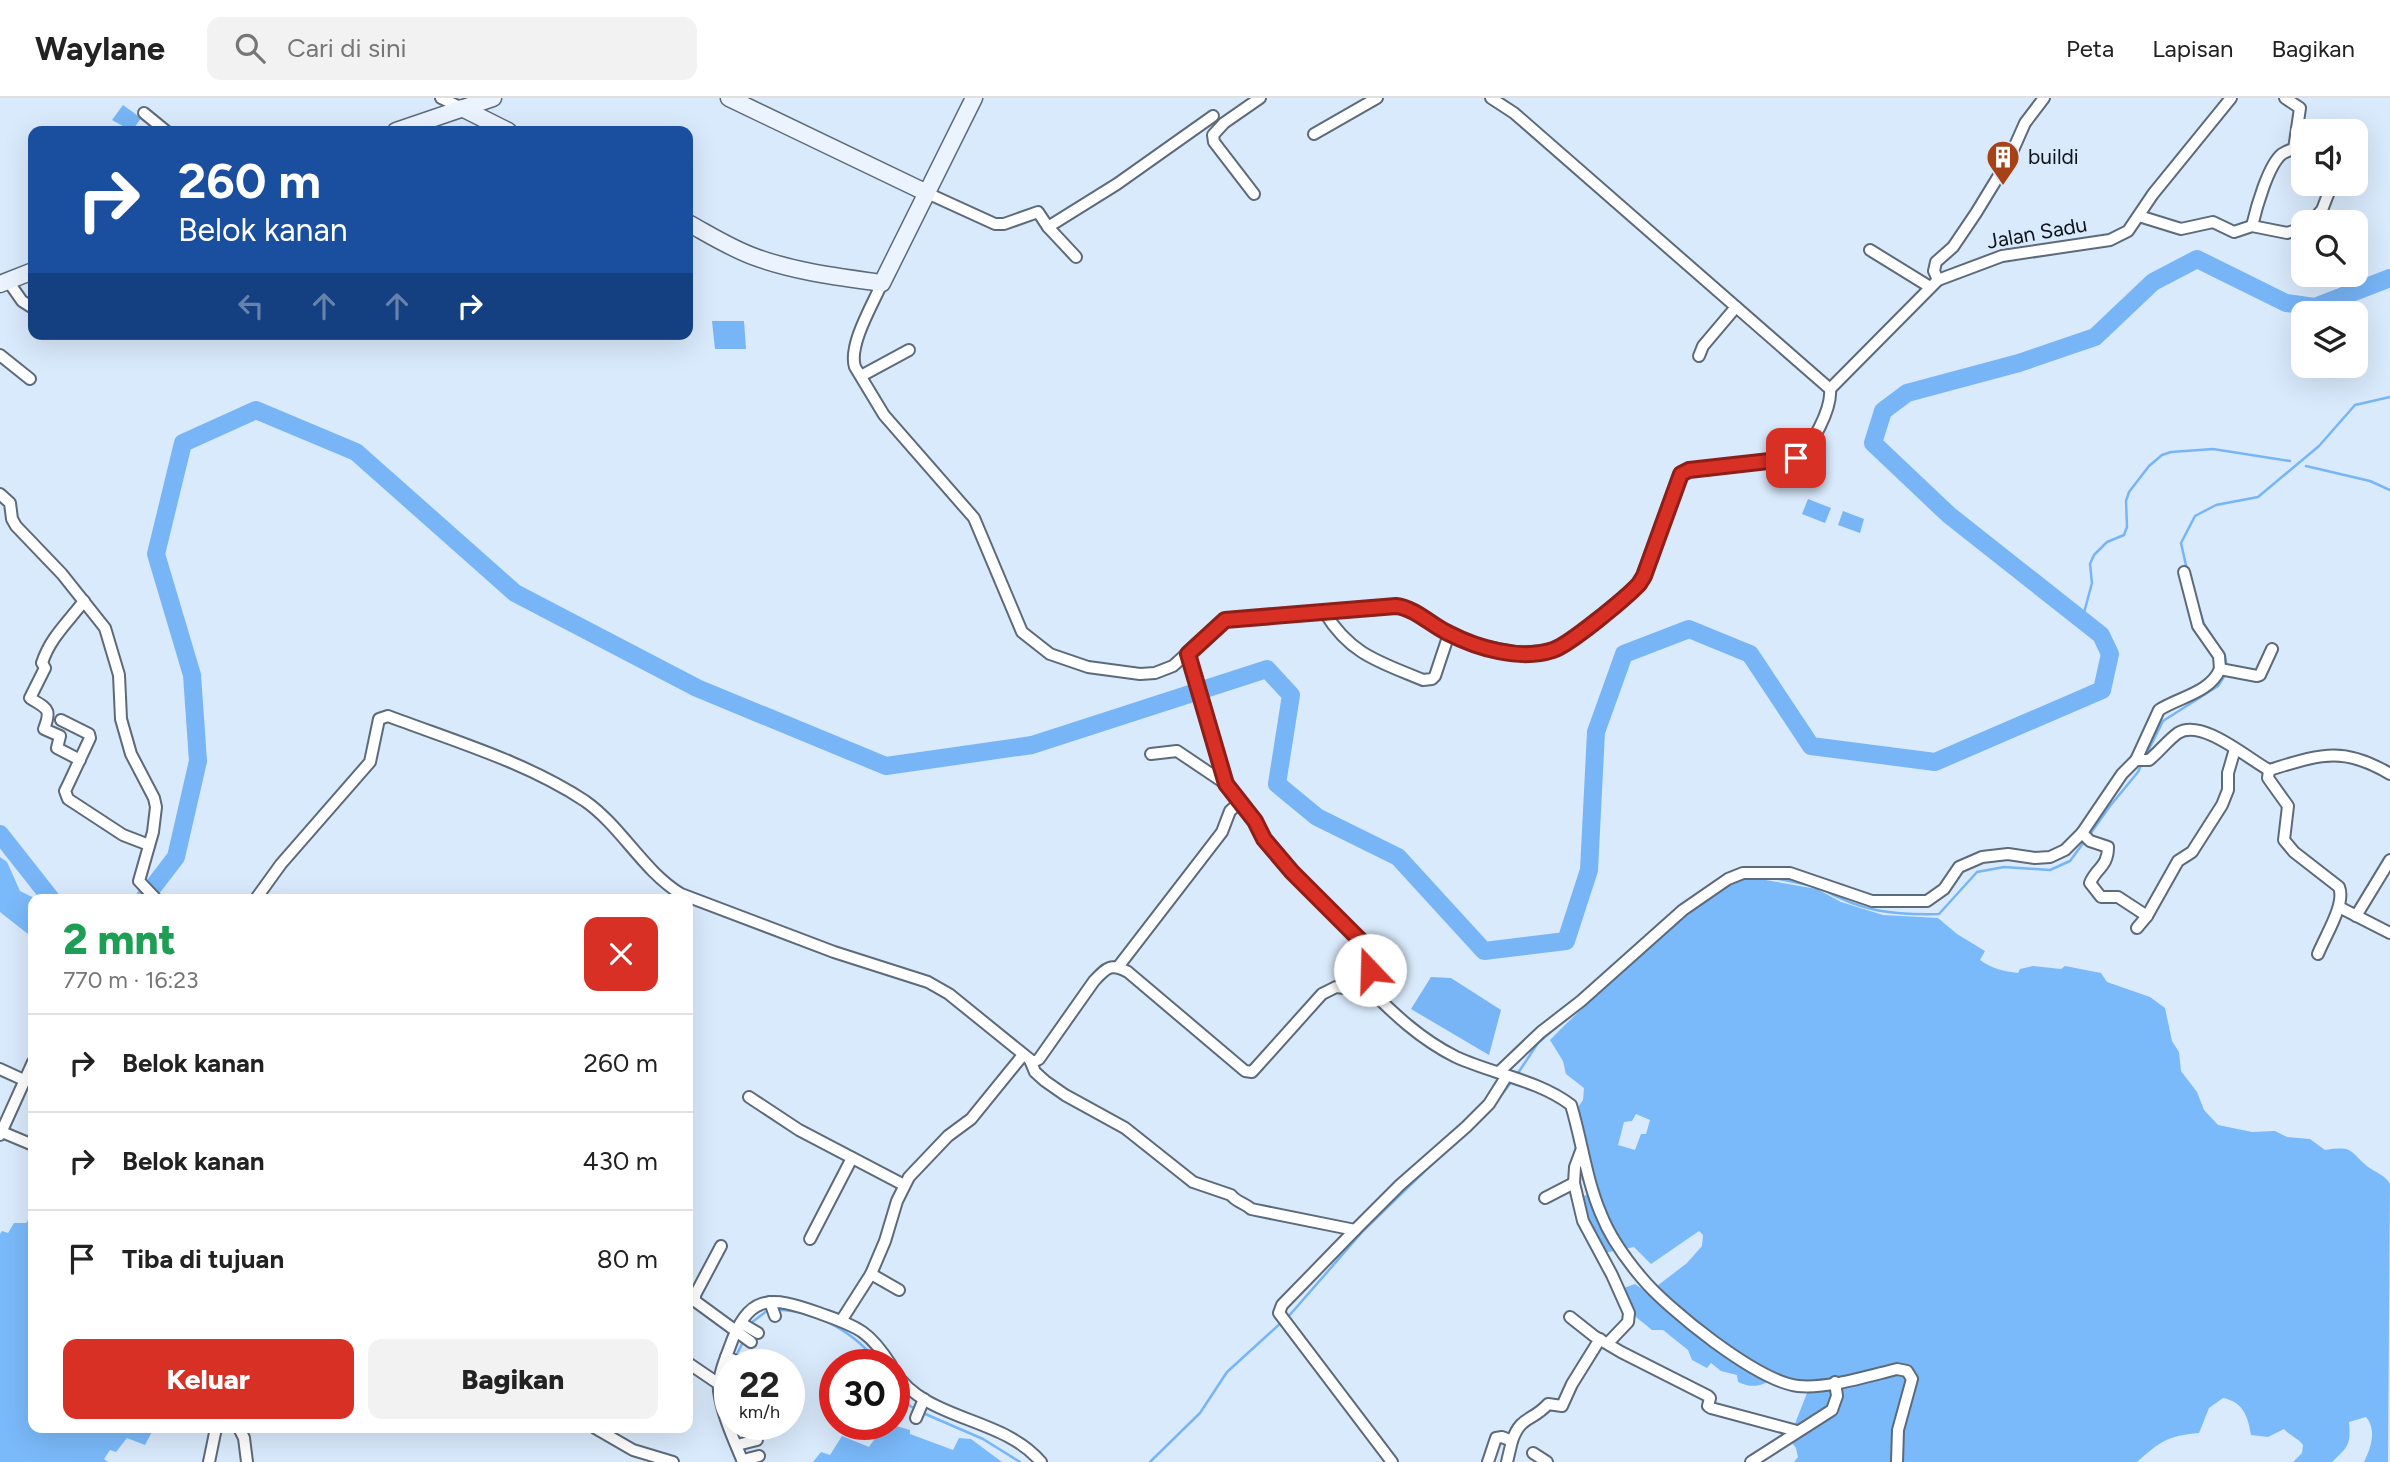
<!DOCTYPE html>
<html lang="id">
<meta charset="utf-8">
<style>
:root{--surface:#fff;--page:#f2f2f2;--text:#222;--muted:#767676;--line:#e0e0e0;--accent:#d93025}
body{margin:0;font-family:Figtree,sans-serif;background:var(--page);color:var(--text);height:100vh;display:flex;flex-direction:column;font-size:26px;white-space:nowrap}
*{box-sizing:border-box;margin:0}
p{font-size:23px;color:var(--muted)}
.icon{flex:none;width:38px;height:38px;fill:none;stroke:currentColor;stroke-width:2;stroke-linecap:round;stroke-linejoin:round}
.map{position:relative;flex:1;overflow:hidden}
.details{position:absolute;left:28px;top:796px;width:665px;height:539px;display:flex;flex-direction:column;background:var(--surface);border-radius:14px;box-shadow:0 7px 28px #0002}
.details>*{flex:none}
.banner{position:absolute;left:28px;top:28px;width:665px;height:214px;border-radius:14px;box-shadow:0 7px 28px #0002;background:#1a4fa0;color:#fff;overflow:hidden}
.controls{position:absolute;left:2291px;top:21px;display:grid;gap:14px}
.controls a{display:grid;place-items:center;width:77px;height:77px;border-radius:14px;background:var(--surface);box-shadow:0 7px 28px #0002;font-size:35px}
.speed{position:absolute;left:714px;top:1251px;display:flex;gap:14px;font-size:35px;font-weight:700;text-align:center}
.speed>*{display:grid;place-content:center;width:91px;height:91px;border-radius:50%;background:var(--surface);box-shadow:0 7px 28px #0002;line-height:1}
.speed small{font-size:18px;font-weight:400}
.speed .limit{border:10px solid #d22;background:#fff;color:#111}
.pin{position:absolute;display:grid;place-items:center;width:60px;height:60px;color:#fff;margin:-30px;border-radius:14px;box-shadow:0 4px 10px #0006}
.me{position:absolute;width:77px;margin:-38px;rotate:339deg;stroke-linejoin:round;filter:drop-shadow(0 0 5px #0008)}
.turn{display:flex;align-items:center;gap:24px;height:147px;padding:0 35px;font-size:32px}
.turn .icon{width:91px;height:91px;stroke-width:2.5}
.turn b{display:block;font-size:49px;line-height:60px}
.lanes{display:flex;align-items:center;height:66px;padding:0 35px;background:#0003;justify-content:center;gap:35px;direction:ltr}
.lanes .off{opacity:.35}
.round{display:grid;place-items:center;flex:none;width:74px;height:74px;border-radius:14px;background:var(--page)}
.headline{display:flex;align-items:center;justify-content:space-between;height:119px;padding:0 35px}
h1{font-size:42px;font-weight:800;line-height:52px;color:#1e9e55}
.primary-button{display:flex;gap:14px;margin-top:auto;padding:14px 35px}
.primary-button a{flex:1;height:80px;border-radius:14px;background:var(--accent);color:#fff;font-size:28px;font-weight:800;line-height:80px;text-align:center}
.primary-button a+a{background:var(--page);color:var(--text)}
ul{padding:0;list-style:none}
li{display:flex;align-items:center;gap:21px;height:98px;padding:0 35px;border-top:2px solid var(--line)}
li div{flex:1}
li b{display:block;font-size:26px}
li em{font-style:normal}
header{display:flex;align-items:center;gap:42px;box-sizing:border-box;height:98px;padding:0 35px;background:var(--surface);border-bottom:2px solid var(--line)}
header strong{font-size:33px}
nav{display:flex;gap:38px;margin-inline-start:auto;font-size:24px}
.search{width:490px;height:63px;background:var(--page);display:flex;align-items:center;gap:18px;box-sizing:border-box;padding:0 24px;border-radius:14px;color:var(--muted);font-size:26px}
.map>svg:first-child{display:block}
.forest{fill:#7ab9fa;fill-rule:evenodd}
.water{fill:#77b5f7}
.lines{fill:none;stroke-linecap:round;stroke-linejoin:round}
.stream{stroke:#77b5f7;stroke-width:2.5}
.river{stroke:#77b5f7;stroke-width:18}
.street-casing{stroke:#5c6a7a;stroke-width:14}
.secondary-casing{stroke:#5c6a7a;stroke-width:19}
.street{stroke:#fff;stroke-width:10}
.secondary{stroke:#ebf4fe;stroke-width:16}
.route-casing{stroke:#8d1f18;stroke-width:18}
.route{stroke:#d93025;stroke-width:12}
.labels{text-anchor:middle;stroke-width:5;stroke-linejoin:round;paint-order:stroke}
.poi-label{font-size:21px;fill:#0d1218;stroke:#d9eafc;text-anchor:start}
.street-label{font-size:21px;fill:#0d1218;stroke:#d9eafc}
</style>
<header>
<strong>Waylane</strong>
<div class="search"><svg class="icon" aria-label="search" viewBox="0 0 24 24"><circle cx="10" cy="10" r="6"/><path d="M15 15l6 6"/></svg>Cari di sini</div>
<nav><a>Peta</a><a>Lapisan</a><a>Bagikan</a></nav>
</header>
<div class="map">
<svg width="2390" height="1364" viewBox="0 0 2390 1364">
<rect width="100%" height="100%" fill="#d9eafc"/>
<g class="forest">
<polygon points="0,759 7,764 20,793 36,801 33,802 33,840 0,814"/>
<path d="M 1748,779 L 1817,791 L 1841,804 L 1883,817 L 1938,820 L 1957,836 L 1985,853 L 1980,862 C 1992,871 2004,873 2018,875 L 2020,871 L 2033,868 L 2061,871 L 2065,868 L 2101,875 L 2107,884 L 2150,899 L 2165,910 L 2172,943 L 2179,954 L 2181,973 L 2197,994 L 2204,1012 L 2218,1027 L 2252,1034 L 2275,1033 L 2287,1039 L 2310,1041 L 2325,1052 C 2354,1048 2348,1052 2368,1069 C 2377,1075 2385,1077 2390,1086 L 2388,1364 L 2364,1364 C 2371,1350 2377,1332 2366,1319 L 2349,1324 C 2351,1347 2348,1349 2332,1364 L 2293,1364 L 2302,1355 L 2303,1347 C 2298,1340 2290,1338 2284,1331 L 2268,1339 L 2251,1337 C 2248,1318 2243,1304 2223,1300 L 2209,1310 L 2199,1335 C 2167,1338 2161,1343 2137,1364 L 1794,1364 L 1798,1359 L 1796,1350 L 1792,1345 L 1796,1323 L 1811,1285 L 1776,1279 C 1762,1288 1754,1291 1738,1284 L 1737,1277 L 1721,1273 L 1711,1265 L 1707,1270 L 1692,1262 L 1688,1252 L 1663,1232 L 1652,1232 L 1636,1219 L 1624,1190 L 1635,1186 L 1648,1195 L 1687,1165 L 1702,1148 L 1703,1137 L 1699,1133 L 1651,1166 L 1634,1149 L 1604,1155 L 1585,1121 L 1581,1100 L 1596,1091 L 1576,1012 L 1583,1002 L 1584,990 L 1566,976 L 1563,963 L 1550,942 C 1581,910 1615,880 1648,850 C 1678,824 1709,793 1748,779 ZM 1636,1016 L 1650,1022 L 1646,1036 L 1641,1036 L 1635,1052 L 1618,1047 L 1624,1024 L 1632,1023 Z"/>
<polygon points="33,1116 33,1330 154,1330 145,1347 127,1340 116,1354 110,1352 104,1361 108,1364 0,1364 0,1136 2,1133 8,1135 14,1125 26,1125"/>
<polygon points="885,1326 893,1327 910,1332 910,1336 953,1352 959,1340 971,1341 1002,1364 813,1364 821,1354 830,1357 842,1338 869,1349"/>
</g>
<g class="water">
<polygon points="123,7 141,20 132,33 112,22"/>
<polygon points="712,223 744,223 746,251 715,251"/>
<polygon points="1808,401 1831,410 1825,425 1802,416"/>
<polygon points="1843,413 1864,421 1860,435 1838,427"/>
<polygon points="1431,879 1451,880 1501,912 1489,957 1411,911"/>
</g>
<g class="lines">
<g class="stream">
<polyline points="2306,368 2370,383 2390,392"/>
<polyline points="2187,472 2181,445 2195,418 2216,407 2258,399 2319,348 2355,307 2390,299"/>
<polyline points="2197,505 2204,526 2225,558 2227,570"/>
<polyline points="2082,522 2092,485 2090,466 2094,457 2107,444 2124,437 2127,429 2126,403 2129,394 2149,368 2162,357 2171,354 2213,351 2290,363"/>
<polyline points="2145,659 2163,623 2218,588 2225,577"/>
<polyline points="2088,739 2110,708 2138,674 2142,665"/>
<polyline points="1774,780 1809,787"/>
<path d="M 1822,791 C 1862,814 1893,817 1939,816 L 1977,774 L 2004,769 L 2050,772 L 2070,763 L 2084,744"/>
<polyline points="1516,978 1538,945 1567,920"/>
<polyline points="1497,1003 1512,983"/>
<path d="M 778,1212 C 816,1212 858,1236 879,1267"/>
<polyline points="1288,1219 1363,1133 1432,1066"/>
<polyline points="751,1225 768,1212"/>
<polyline points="735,1260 743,1244"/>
<polyline points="727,1289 730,1304"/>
<polyline points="894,1291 902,1303 917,1312"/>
<polyline points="923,1315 983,1341 1020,1364"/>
<polyline points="738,1326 745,1343"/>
<polyline points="1150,1364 1200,1315 1227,1274 1283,1223"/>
</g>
<g class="river">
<polyline points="0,736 52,802"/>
<polyline points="143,802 176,759 198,663 192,577 156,456 183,345 256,312 356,354 515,495 697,590 886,668 1032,647 1267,571 1291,597 1277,686 1317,719 1398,759 1484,853 1566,843 1589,772 1596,634 1624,556 1689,531 1750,556 1811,648 1935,664 2102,592 2110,556 2101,537 1949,417 1873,345 1883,313 1907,295 2019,265 2095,239 2153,184 2197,161 2286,205 2315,209 2390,180"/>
</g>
<defs>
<g id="street">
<polyline points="441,0 462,10"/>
<polyline points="2285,0 2300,10 2294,51"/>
<polyline points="144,15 166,33"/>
<polyline points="1314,36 1377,0"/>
<polyline points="927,95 995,126 1004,126 1038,114 1048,129 1076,159"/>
<polyline points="1254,96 1214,44 1213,37 1224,25 1260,0"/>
<polyline points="2139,118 2181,131 2213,124 2234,134 2252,128 2287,135 2303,130"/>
<polyline points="2311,124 2322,112 2332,86"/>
<path d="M 2252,128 C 2256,111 2268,67 2282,56 C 2288,52 2296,50 2303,49"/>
<polyline points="1048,129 1117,86 1213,18"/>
<polyline points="1870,152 1930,189"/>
<polyline points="1938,182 1934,173 1936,164 1953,149 1976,115 2009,61 2025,25 2044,0"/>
<polyline points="8,183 22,203 33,210"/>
<path d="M 882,185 C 873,206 848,247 855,269 L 884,317 L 974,420 L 1022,534 L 1050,556 L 1088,569 L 1140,576 L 1155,575 L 1173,568 L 1225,521 L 1396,508 L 1406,510 L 1449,536 L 1477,547 L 1519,555 L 1554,552 L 1571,542 L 1639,486 L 1681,376 L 1690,371 L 1796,360 C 1812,350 1832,310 1830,291 L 1514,15 L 1491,0"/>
<polyline points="0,257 30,281"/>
<polyline points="1699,258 1703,248 1736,209"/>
<polyline points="861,278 909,252"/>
<polyline points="1830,291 1938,182 2002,158 2110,142 2128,133 2153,96 2231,0"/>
<polyline points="0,396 10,405 12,421 16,428 62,476 105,530 119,577 121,621 131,656 154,700 156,709 153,734 139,783 157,802"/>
<polyline points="2184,474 2198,528 2219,558 2220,571"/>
<path d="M 1325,515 C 1351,557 1380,564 1423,582 L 1432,581 L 1435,578 L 1449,536"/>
<polyline points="61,622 89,636 90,640 67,689 65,693 68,701 123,737 149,747"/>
<polyline points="1151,656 1177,653 1226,686"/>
<path d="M 80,662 L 57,650 L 60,638 L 44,631 C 52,610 47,611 30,600 L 45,570 L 42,565 C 50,540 68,524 84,503"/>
<path d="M 2136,662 L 2159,612 C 2179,599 2210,595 2220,571 L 2257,578 L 2260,577 L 2272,551"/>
<path d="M 2269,672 L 2268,680 L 2288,708 L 2284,742 L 2294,754 L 2339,789 C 2346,806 2325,838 2318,856"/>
<path d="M 255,802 L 281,766 L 370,664 L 379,621 L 388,618 C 454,643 526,664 585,703 C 622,729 643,773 681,796 L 834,854 L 928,884 L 949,896 L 1033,964 L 1039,961 L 1094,883 C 1107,869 1111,865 1128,874 L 1245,973 L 1252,974 L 1322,896 L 1336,889 L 1361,892 L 1370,880 L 1370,862 L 1360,842 L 1292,774 L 1264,741 L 1255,723 L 1226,686 L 1188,556"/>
<polyline points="2339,809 2390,835"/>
<path d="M 2147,818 L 2118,799 L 2101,799 L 2090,785 C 2096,770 2108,769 2108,749 L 2090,743 L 2082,735 L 2122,676 L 2136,662 L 2149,662 C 2159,654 2168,642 2178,635 C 2202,620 2248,661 2269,672 C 2319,657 2342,647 2390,676"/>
<polyline points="2356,818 2390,762"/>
<polyline points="2137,830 2147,818 2178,763 2192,754 2222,707 2228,692 2228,675 2235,651"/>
<polyline points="1118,869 1222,734 1230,713 1240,704"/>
<path d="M 1366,888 C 1394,916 1420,941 1456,959 C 1493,976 1538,982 1571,1007 C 1582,1043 1586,1081 1601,1116 C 1610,1139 1625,1160 1641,1179 C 1667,1211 1757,1283 1798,1288 C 1827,1291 1868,1278 1897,1271 L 1907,1273 L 1912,1281 L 1898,1332 L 1897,1364"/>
<path d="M 1030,962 L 1035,974 L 1045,983 L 1065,997 L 1125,1030 L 1193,1084 L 1231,1097 C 1236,1104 1245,1105 1251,1111 L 1355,1132 L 1282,1207 L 1279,1215 L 1392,1364"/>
<polyline points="0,971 24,982"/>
<polyline points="1499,974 1541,934 1581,903 1683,812 1728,781 1743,775 1790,775 1872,803 1927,803 1944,791 1959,769 1982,759 2008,756 2035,760 2050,759 2065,752 2082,735"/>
<polyline points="749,999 799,1032 904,1087"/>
<polyline points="2,1034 33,1047"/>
<polyline points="0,1037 33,964"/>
<polyline points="1581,1053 1575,1069 1574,1085 1583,1123 1612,1177 1629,1215 1628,1224 1608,1245"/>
<polyline points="1545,1100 1574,1085"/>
<polyline points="1355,1132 1400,1087 1466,1029 1489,1006 1506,979"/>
<polyline points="810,1141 852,1060"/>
<polyline points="721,1148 695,1197 695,1203 751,1244"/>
<polyline points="871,1176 899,1192"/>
<polyline points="770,1204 775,1218"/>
<polyline points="1570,1219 1594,1238 1621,1254 1708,1298 1710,1300 1708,1308 1711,1310 1797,1333"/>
<polyline points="841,1223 871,1176 885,1143 897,1103 909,1079 948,1038 971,1021 1023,957"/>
<polyline points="741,1225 758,1235"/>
<polyline points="726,1259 742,1265"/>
<polyline points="688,1265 716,1284 730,1286"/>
<path d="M 894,1273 C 927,1324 1002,1318 1041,1364"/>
<polyline points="916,1320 924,1301"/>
<polyline points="239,1330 244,1340 247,1364"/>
<polyline points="595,1330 633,1352 673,1364"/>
<polyline points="737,1347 757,1342"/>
<polyline points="1533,1355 1547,1364"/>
<polyline points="743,1362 759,1358"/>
<polyline points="209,1364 216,1330"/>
<path d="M 743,1364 C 734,1342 722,1317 719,1293 C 718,1279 724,1264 729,1251 C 748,1196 769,1197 819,1215 C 857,1229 868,1231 891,1267"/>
<path d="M 1488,1364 L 1496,1340 L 1502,1339 L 1512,1343 C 1521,1317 1532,1324 1548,1306 L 1562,1308 L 1572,1286 L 1600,1241"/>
<polyline points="1507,1364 1512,1343"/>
<polyline points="1751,1364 1832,1312 1837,1298 1835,1284"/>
</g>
<g id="secondary">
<polyline points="729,0 927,95"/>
<polyline points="462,10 508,33"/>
<polyline points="396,33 493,0"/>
<path d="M 688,125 C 710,137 732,151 755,159 C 796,174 840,179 882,185 L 974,0"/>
<polyline points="0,186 33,173"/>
</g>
</defs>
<use href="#street" class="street-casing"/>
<use href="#secondary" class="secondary-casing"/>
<use href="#street" class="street"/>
<use href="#secondary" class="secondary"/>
</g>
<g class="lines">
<defs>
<path id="route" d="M 1370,872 L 1370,862 L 1360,842 L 1292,774 L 1264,741 L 1255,723 L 1226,686 L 1188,556 L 1225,522 L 1396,508 C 1415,510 1431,527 1448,535 C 1477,550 1520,563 1553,552 C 1569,547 1626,500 1639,486 L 1644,478 L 1681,376 L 1689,372 L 1796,360"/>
</defs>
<use href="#route" class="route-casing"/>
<use href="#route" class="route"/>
</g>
<defs>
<symbol id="building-pin" viewBox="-11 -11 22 30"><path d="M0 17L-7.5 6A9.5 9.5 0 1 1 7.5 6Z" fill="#a74217" stroke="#d9eafc"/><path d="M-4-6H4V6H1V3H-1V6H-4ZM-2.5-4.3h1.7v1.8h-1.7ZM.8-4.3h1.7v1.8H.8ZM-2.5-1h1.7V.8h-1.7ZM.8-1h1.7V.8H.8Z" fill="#fff"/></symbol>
</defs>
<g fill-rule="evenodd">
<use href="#building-pin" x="1984" y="40" width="38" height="52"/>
</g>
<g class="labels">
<g class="poi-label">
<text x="2028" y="66">buildi</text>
</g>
<g class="street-label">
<text transform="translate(2037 135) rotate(-10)" y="7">Jalan Sadu</text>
</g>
</g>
</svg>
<div class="controls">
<a><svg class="icon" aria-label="sound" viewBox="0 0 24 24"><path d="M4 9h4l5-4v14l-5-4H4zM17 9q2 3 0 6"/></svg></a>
<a><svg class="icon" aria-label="search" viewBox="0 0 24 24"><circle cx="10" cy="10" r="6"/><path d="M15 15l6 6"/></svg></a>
<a><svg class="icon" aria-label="layers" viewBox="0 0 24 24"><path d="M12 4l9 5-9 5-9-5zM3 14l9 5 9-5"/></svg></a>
</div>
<div class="speed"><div>22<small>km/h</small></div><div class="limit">30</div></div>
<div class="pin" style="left:1796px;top:360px;background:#d93025"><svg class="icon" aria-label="arrive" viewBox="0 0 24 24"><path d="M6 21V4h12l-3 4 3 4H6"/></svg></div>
<svg class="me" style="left:1370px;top:872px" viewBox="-20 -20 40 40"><circle r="19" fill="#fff"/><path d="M0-13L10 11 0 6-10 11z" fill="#d93025"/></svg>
<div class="banner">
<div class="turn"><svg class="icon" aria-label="right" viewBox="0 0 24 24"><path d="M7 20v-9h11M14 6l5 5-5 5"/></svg><div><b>260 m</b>Belok kanan</div></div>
<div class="lanes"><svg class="icon off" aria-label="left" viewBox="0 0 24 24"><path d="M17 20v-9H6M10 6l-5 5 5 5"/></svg><svg class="icon off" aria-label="ahead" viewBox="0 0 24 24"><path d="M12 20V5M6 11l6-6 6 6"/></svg><svg class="icon off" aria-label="ahead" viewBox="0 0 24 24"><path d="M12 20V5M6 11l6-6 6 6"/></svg><svg class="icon" aria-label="right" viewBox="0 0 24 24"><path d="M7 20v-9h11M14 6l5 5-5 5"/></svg></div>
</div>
<section class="details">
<div class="headline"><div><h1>2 mnt</h1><p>770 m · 16:23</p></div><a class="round" style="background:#d93025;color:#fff"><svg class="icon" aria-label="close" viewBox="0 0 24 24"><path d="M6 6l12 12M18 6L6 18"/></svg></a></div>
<ul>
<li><svg class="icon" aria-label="right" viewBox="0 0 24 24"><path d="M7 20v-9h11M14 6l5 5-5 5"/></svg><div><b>Belok kanan</b></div><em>260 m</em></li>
<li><svg class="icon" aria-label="right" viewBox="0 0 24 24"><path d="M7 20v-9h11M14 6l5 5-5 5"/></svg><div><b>Belok kanan</b></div><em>430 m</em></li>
<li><svg class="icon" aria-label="arrive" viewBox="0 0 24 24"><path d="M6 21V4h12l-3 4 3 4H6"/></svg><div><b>Tiba di tujuan</b></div><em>80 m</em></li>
</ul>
<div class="primary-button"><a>Keluar</a><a>Bagikan</a></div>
</section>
</div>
